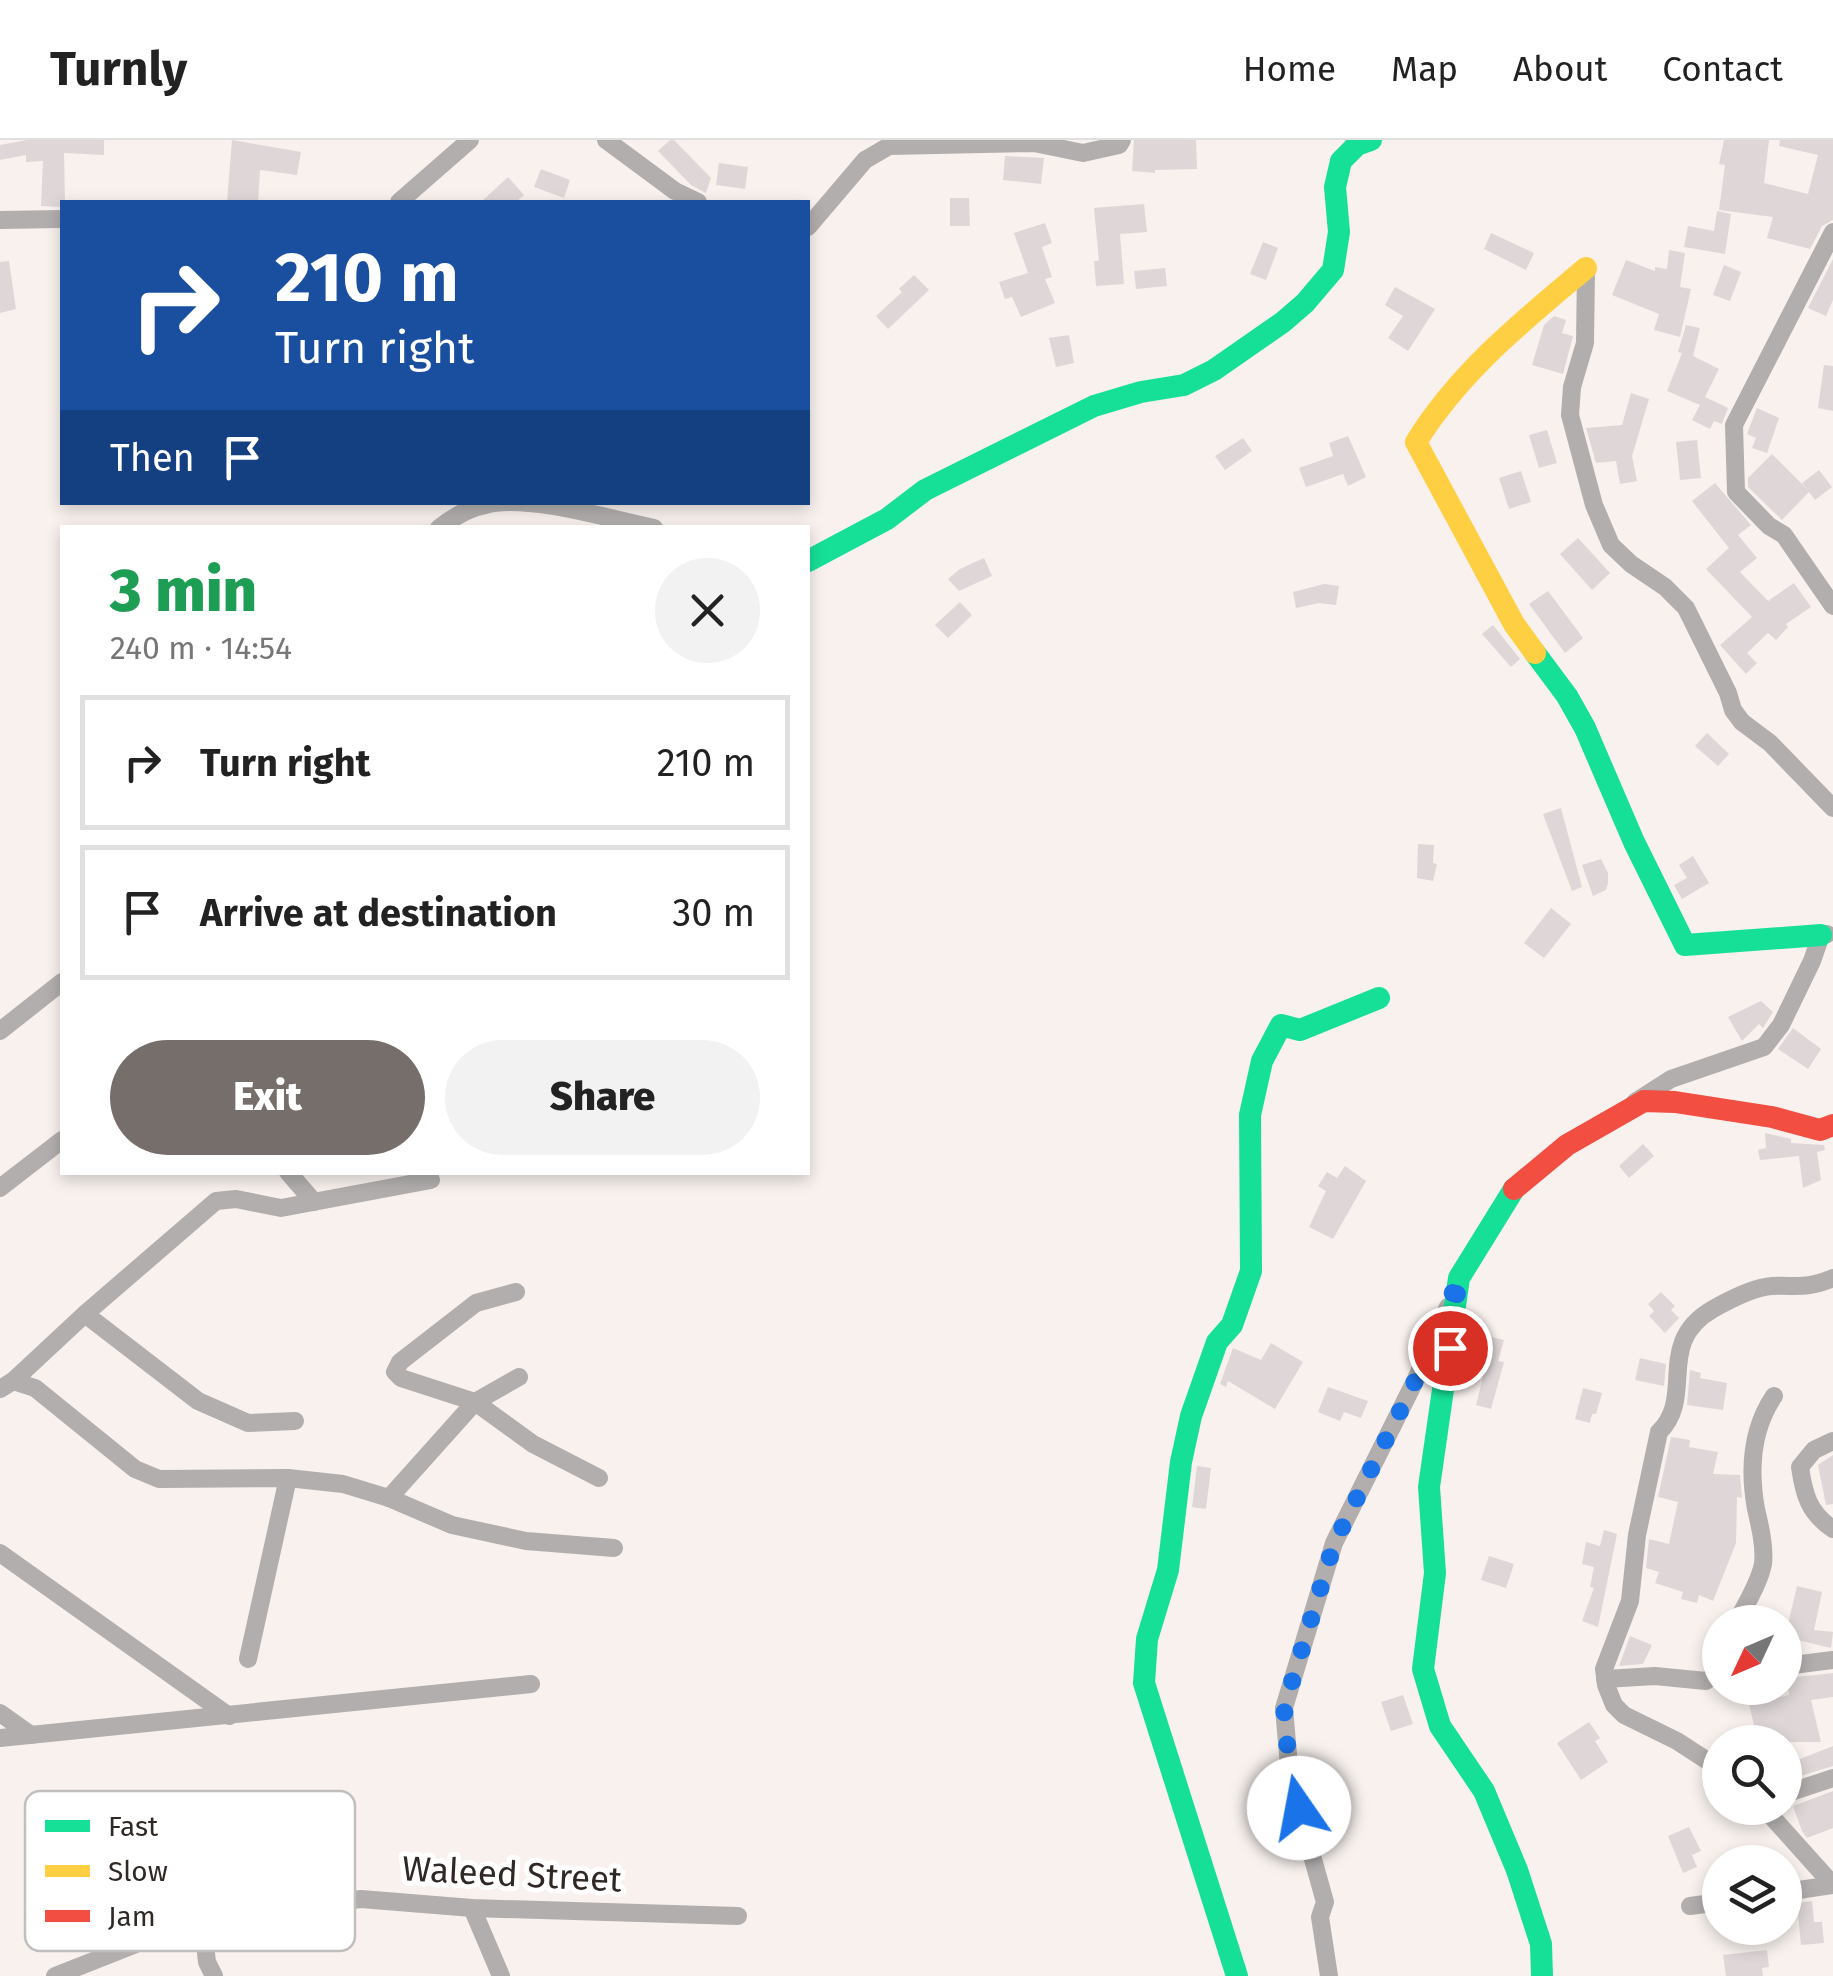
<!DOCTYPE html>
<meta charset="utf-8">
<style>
:root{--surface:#fff;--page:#f2f2f2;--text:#222;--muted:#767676;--line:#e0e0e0;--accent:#766e6b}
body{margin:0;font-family:"Fira Sans",sans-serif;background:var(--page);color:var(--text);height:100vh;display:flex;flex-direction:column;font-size:38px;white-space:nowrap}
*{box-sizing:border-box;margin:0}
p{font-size:32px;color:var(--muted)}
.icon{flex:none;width:55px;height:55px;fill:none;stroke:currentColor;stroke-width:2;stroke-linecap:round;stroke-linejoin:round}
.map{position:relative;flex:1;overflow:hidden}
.drawer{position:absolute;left:60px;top:385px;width:750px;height:650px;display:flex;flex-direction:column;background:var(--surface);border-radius:0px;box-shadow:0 5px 15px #0003}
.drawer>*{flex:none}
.guide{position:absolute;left:60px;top:60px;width:750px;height:305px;border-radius:0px;box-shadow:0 5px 15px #0003;background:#1a4fa0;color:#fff;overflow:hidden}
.needle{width:65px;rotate:226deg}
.buttons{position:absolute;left:1702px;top:1465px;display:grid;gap:20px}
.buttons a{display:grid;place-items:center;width:100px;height:100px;border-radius:50%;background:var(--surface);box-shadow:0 5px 15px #0003;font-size:50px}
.pin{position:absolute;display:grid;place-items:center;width:85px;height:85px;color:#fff;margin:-42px;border:5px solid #fff;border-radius:50%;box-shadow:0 2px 10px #0007}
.me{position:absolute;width:110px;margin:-55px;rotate:348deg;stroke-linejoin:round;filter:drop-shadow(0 0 8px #0008)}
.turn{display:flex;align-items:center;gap:35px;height:210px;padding:0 50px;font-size:45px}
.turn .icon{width:130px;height:130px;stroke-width:2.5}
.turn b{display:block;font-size:70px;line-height:85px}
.then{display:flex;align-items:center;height:95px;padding:0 50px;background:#0003;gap:20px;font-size:38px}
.round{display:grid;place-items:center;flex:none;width:105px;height:105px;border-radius:52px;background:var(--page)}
.summary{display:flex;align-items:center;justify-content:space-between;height:170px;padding:0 50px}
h1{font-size:60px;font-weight:800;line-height:75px;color:#1e9e55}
.primary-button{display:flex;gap:20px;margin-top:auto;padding:20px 50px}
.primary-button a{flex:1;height:115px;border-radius:60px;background:var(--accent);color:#fff;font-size:40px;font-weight:800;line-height:115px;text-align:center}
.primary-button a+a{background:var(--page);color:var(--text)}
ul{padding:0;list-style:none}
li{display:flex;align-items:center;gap:30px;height:135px;margin:0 20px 15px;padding:0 30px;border:5px solid var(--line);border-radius:0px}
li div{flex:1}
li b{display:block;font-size:38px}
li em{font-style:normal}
header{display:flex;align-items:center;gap:60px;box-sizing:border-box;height:140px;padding:0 50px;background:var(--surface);border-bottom:2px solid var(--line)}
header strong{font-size:48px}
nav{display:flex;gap:55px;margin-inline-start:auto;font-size:35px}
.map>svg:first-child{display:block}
.building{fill:#dfd7d7}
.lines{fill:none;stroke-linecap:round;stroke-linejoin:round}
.street{stroke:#b1aead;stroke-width:18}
.fast{stroke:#16e098;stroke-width:22}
.slow{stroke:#ffcf43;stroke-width:22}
.jam{stroke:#f24e42;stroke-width:22}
.route{stroke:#1a73e8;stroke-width:18;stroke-dasharray:0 32.4}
.labels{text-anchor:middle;stroke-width:10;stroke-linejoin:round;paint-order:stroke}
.street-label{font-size:35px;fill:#302825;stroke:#fff}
.key{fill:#fff;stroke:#c1bebe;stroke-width:2.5}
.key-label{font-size:28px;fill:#302825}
</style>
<header>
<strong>Turnly</strong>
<nav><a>Home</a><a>Map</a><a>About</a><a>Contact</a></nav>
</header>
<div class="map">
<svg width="1833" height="1836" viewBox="0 0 1833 1836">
<rect width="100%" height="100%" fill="#f8f1ee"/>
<g class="building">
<polygon points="27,0 104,0 104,15 64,13 65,62 62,67 41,66 43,21 26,22 26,15 0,20 0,5"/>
<polygon points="232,0 301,12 297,35 260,30 258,62 227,62"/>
<polygon points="670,0 674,0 711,38 706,53 691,45 658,11"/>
<polygon points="1134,0 1196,0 1197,29 1155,30 1155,33 1132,31"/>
<polygon points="1724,0 1769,0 1764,43 1808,54 1818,15 1779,6 1780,0 1833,0 1833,80 1822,86 1810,109 1767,98 1773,77 1719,70 1725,25 1719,24"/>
<polygon points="1005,16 1044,18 1041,44 1003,40"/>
<polygon points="719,23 748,27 745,49 716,45"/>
<polygon points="541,29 570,40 564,58 534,47"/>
<polygon points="508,37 524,55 516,62 481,62"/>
<polygon points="950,58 969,58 970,86 950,86"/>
<polygon points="1144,64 1147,92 1120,94 1124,144 1096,146 1094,121 1099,121 1094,68"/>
<polygon points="1717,71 1731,74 1725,114 1684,107 1688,86 1714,91"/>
<polygon points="1045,83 1052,103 1042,107 1052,137 1045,139 1055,163 1021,177 1012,157 1005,159 999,142 1028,133 1014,93"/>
<polygon points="1491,93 1534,113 1526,130 1484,109"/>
<polygon points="1263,102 1278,108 1266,140 1250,134"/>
<polygon points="1669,110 1685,113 1680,147 1691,149 1680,197 1654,190 1659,174 1612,155 1626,120 1655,131 1655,127 1667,129"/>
<polygon points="1833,119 1833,160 1826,176 1808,168"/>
<polygon points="9,121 16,169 0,173 0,122"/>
<polygon points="1724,125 1741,132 1730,161 1713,155"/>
<polygon points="1165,128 1167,146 1136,149 1134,131"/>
<polygon points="914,135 929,150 888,189 876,176 902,152 899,149"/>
<polygon points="1395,147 1435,169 1408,211 1388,198 1403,176 1385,165"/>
<polygon points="1554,176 1566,180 1562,193 1573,196 1563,234 1532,225 1544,185"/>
<polygon points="1686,185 1700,188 1693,216 1719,229 1705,257 1728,268 1722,284 1714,281 1710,289 1692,280 1700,265 1667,251 1682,213 1678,212"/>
<polygon points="1069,195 1074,223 1056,227 1049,198"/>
<polygon points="1824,225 1833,226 1833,271 1818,268"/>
<polygon points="1631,253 1649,259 1632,316 1637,341 1620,344 1616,321 1596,323 1586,288 1622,285"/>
<polygon points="1757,268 1779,278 1767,313 1752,308 1756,298 1747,294"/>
<polygon points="1547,290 1557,323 1539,328 1529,295"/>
<polygon points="1348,296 1366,337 1348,346 1343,334 1306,347 1299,328 1333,316 1329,303"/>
<polygon points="1243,298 1252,311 1225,330 1215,316"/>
<polygon points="1697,300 1701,338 1680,340 1676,302"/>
<polygon points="1772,314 1808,350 1802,343 1819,330 1832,347 1815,360 1809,352 1782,380 1748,347 1748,338"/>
<polygon points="1521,331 1531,362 1509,369 1499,338"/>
<polygon points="1715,343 1751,385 1738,395 1757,418 1740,432 1768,461 1794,443 1811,467 1786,484 1788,487 1776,500 1768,493 1747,513 1757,523 1746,534 1720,505 1752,477 1706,429 1729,408 1692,361"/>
<polygon points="1578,398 1610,433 1592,450 1560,414"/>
<polygon points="984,418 992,436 959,451 948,439 960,429"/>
<polygon points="1324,444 1339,446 1336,465 1319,463 1296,468 1293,452"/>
<polygon points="1548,451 1583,498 1565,513 1529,464"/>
<polygon points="960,462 972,475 948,498 935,485"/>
<polygon points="1493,485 1520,519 1511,527 1482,494"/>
<polygon points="1707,593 1729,614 1718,626 1695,606"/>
<polygon points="1561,668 1582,747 1572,751 1543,674"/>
<polygon points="1418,704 1434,705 1433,723 1437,724 1433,741 1417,738"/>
<polygon points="1693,716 1709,743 1682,759 1674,745 1687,738 1679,725"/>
<polygon points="1601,719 1608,733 1608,743 1606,750 1593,756 1582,725"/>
<polygon points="1551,768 1571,784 1544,818 1524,803"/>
<polygon points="1761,861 1773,872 1763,888 1759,884 1742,901 1728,877"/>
<polygon points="1793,888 1821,909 1808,929 1778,909"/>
<polygon points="1765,993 1791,999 1791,1003 1824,1005 1825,1010 1817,1012 1821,1040 1803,1048 1799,1016 1760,1020 1758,1010 1766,1008"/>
<polygon points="1643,1004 1654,1016 1629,1038 1619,1026"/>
<polygon points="1345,1026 1366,1041 1333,1099 1309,1087 1326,1051 1318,1046 1327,1032 1337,1038"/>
<polygon points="1661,1152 1675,1166 1671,1170 1679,1178 1665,1193 1649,1176 1654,1171 1648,1164"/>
<polygon points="1486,1196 1504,1200 1498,1221 1504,1222 1491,1269 1476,1265 1483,1237 1469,1234 1474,1215 1481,1216"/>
<polygon points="1271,1203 1303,1222 1275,1269 1228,1241 1226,1247 1220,1244 1233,1208 1261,1220"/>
<polygon points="1640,1218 1666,1224 1664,1246 1635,1240"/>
<polygon points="1690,1230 1701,1233 1700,1238 1727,1243 1723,1270 1687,1265"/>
<polygon points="1328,1247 1368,1261 1361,1278 1344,1272 1340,1281 1318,1272"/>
<polygon points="1583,1248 1602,1253 1596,1274 1592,1274 1590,1283 1575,1279"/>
<polygon points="1671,1297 1690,1300 1689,1307 1718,1312 1713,1334 1740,1335 1742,1358 1737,1357 1736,1403 1713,1461 1699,1455 1697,1463 1681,1459 1683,1452 1655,1443 1659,1432 1646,1428 1649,1399 1669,1404 1678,1362 1658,1357"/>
<polygon points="1833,1315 1833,1364 1826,1365 1818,1325"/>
<polygon points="1197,1326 1211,1328 1206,1369 1192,1367"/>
<polygon points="1604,1390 1617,1394 1598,1487 1582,1481 1594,1448 1590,1447 1594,1427 1582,1424 1586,1402 1600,1406"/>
<polygon points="1489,1416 1514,1424 1506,1448 1481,1440"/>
<polygon points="1797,1446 1822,1452 1814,1490 1833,1492 1831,1508 1785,1497"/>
<polygon points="1630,1496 1652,1505 1643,1524 1619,1526"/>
<polygon points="1833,1533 1833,1557 1811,1560 1821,1602 1758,1602 1749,1564 1789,1555 1788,1538"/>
<polygon points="1403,1555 1413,1584 1391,1591 1381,1562"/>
<polygon points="1589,1582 1600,1598 1595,1601 1608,1622 1581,1640 1557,1603"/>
<polygon points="1833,1606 1833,1626 1791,1639 1785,1625"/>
<polygon points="1833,1651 1833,1688 1807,1698 1802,1691 1793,1666"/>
<polygon points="1689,1687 1701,1711 1692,1715 1697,1727 1683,1733 1668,1696"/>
<polygon points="1812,1761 1814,1782 1822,1782 1824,1803 1801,1805 1797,1763"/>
<polygon points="1767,1810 1769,1827 1762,1828 1763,1836 1726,1836 1723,1815"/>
</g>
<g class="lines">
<g class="street">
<polyline points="606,0 675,51 698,62"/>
<polyline points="399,62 470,0"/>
<polyline points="0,80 62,79"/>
<polyline points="808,87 865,20 889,6 1034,3 1083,13 1119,5 1122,0"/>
<polyline points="1833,92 1734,285 1736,352 1769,386 1784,395 1833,466"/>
<polyline points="1586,128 1585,203 1572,247 1570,275 1594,365 1611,405 1631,424 1665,447 1686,468 1728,553 1733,570 1742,582 1770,603 1833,668"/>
<path d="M 439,388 C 453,377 471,367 489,364 C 531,355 610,379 654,388"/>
<polyline points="0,891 62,842"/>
<polyline points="1635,962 1671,939 1764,907 1781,885 1812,821 1821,795 1827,794"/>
<polyline points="288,1032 314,1062"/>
<polyline points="0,1048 62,1000"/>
<polyline points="516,1152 476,1163 400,1222 395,1232 401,1238 475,1262 533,1304 599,1338"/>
<polyline points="85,1174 198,1261 248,1283 295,1281"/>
<polyline points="13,1241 85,1174 216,1061 236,1059 281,1068 431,1040"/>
<polyline points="0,1249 13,1241 35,1248 135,1329 159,1339 288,1338 343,1344 389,1358 452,1385 526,1401 614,1408"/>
<path d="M 1833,1301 L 1814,1310 L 1800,1327 C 1804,1355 1809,1373 1833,1389"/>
<polyline points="389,1358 475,1262 519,1237"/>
<polyline points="0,1413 229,1576"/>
<path d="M 1737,1482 C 1745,1465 1759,1444 1763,1424 C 1765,1407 1760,1386 1756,1369 C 1749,1330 1751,1290 1774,1256"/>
<polyline points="248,1519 288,1338"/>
<polyline points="1785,1526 1833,1520"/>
<polyline points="1605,1539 1655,1536 1706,1541 1720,1532"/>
<polyline points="0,1573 31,1595"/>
<polyline points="0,1598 531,1544"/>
<path d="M 1720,1629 L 1677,1601 L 1624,1575 L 1614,1565 L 1606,1545 L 1604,1529 L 1630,1461 L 1637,1395 L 1659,1292 C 1696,1256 1654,1203 1713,1169 C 1729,1160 1754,1147 1772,1146 C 1798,1145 1807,1149 1833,1138"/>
<polyline points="1785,1654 1833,1638"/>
<polyline points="1764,1668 1833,1745"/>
<polyline points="1785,1752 1833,1745"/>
<polyline points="1690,1766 1720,1762"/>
<polyline points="472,1768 501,1836"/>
<polyline points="202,1778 207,1822 214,1836"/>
<polyline points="55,1836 202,1778 361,1759 472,1768 738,1776"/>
<polyline points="1329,1836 1320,1777 1325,1762 1290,1637 1284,1568 1334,1403 1416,1239 1448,1167"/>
</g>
<g class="fast">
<polyline points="808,421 887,379 925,350 1094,266 1141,252 1184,245 1214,230 1283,182 1305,163 1333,130 1339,92 1335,47 1341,21 1357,5 1371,0"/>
<polyline points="1535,513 1567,556 1585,588 1634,702 1685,805 1821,795"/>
<polyline points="1514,1049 1459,1138 1429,1347 1435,1433 1423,1529 1440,1586 1484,1651 1517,1730 1541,1804 1542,1836"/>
<polyline points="1237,1836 1144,1543 1147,1499 1168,1430 1181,1322 1191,1276 1217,1202 1232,1185 1251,1131 1250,975 1262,921 1281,885 1300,890 1379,858"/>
</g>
<path class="slow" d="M 1535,513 L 1514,484 L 1416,302 C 1460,231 1523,181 1586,128"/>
<polyline class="jam" points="1514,1049 1567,1005 1644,961 1675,962 1772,977 1820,990 1833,985"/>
</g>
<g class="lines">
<polyline class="route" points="1299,1668 1290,1637 1284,1568 1334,1404 1416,1239 1459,1138 1450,1208"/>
</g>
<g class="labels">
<g class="street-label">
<text transform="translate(512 1734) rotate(3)" y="12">Waleed Street</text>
</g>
</g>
<rect x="25" y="1651" width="330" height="160" rx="15" class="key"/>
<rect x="45" y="1680" width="45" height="12" fill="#16e098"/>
<rect x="45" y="1725" width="45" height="12" fill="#ffcf43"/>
<rect x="45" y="1770" width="45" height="12" fill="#f24e42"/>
<g class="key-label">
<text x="108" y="1696">Fast</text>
<text x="108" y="1741">Slow</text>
<text x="108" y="1786">Jam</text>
</g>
</svg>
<div class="buttons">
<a><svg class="needle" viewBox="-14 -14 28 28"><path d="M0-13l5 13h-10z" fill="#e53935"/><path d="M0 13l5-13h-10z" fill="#767676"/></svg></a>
<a><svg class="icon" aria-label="search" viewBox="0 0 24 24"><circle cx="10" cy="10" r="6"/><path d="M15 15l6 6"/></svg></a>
<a><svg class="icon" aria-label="layers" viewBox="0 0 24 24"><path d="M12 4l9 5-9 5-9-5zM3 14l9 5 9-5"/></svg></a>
</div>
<div class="pin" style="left:1450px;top:1208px;background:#d93025"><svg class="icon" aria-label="arrive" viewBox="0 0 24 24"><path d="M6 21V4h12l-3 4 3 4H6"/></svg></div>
<svg class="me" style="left:1299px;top:1668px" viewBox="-20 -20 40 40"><circle r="19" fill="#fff"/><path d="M0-13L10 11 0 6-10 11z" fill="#1a73e8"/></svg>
<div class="guide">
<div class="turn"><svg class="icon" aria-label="right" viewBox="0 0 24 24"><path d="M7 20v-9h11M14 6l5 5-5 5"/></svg><div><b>210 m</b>Turn right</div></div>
<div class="then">Then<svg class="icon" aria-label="arrive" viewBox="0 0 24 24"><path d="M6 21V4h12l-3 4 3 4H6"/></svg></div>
</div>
<section class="drawer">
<div class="summary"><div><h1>3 min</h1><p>240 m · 14:54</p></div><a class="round"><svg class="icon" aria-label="close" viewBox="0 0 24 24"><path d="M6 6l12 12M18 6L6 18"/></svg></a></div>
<ul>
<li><svg class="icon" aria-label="right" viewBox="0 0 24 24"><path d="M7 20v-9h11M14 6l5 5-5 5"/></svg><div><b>Turn right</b></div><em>210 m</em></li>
<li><svg class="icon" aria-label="arrive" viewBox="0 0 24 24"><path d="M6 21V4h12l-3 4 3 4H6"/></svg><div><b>Arrive at destination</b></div><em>30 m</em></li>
</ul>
<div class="primary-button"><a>Exit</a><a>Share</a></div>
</section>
</div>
